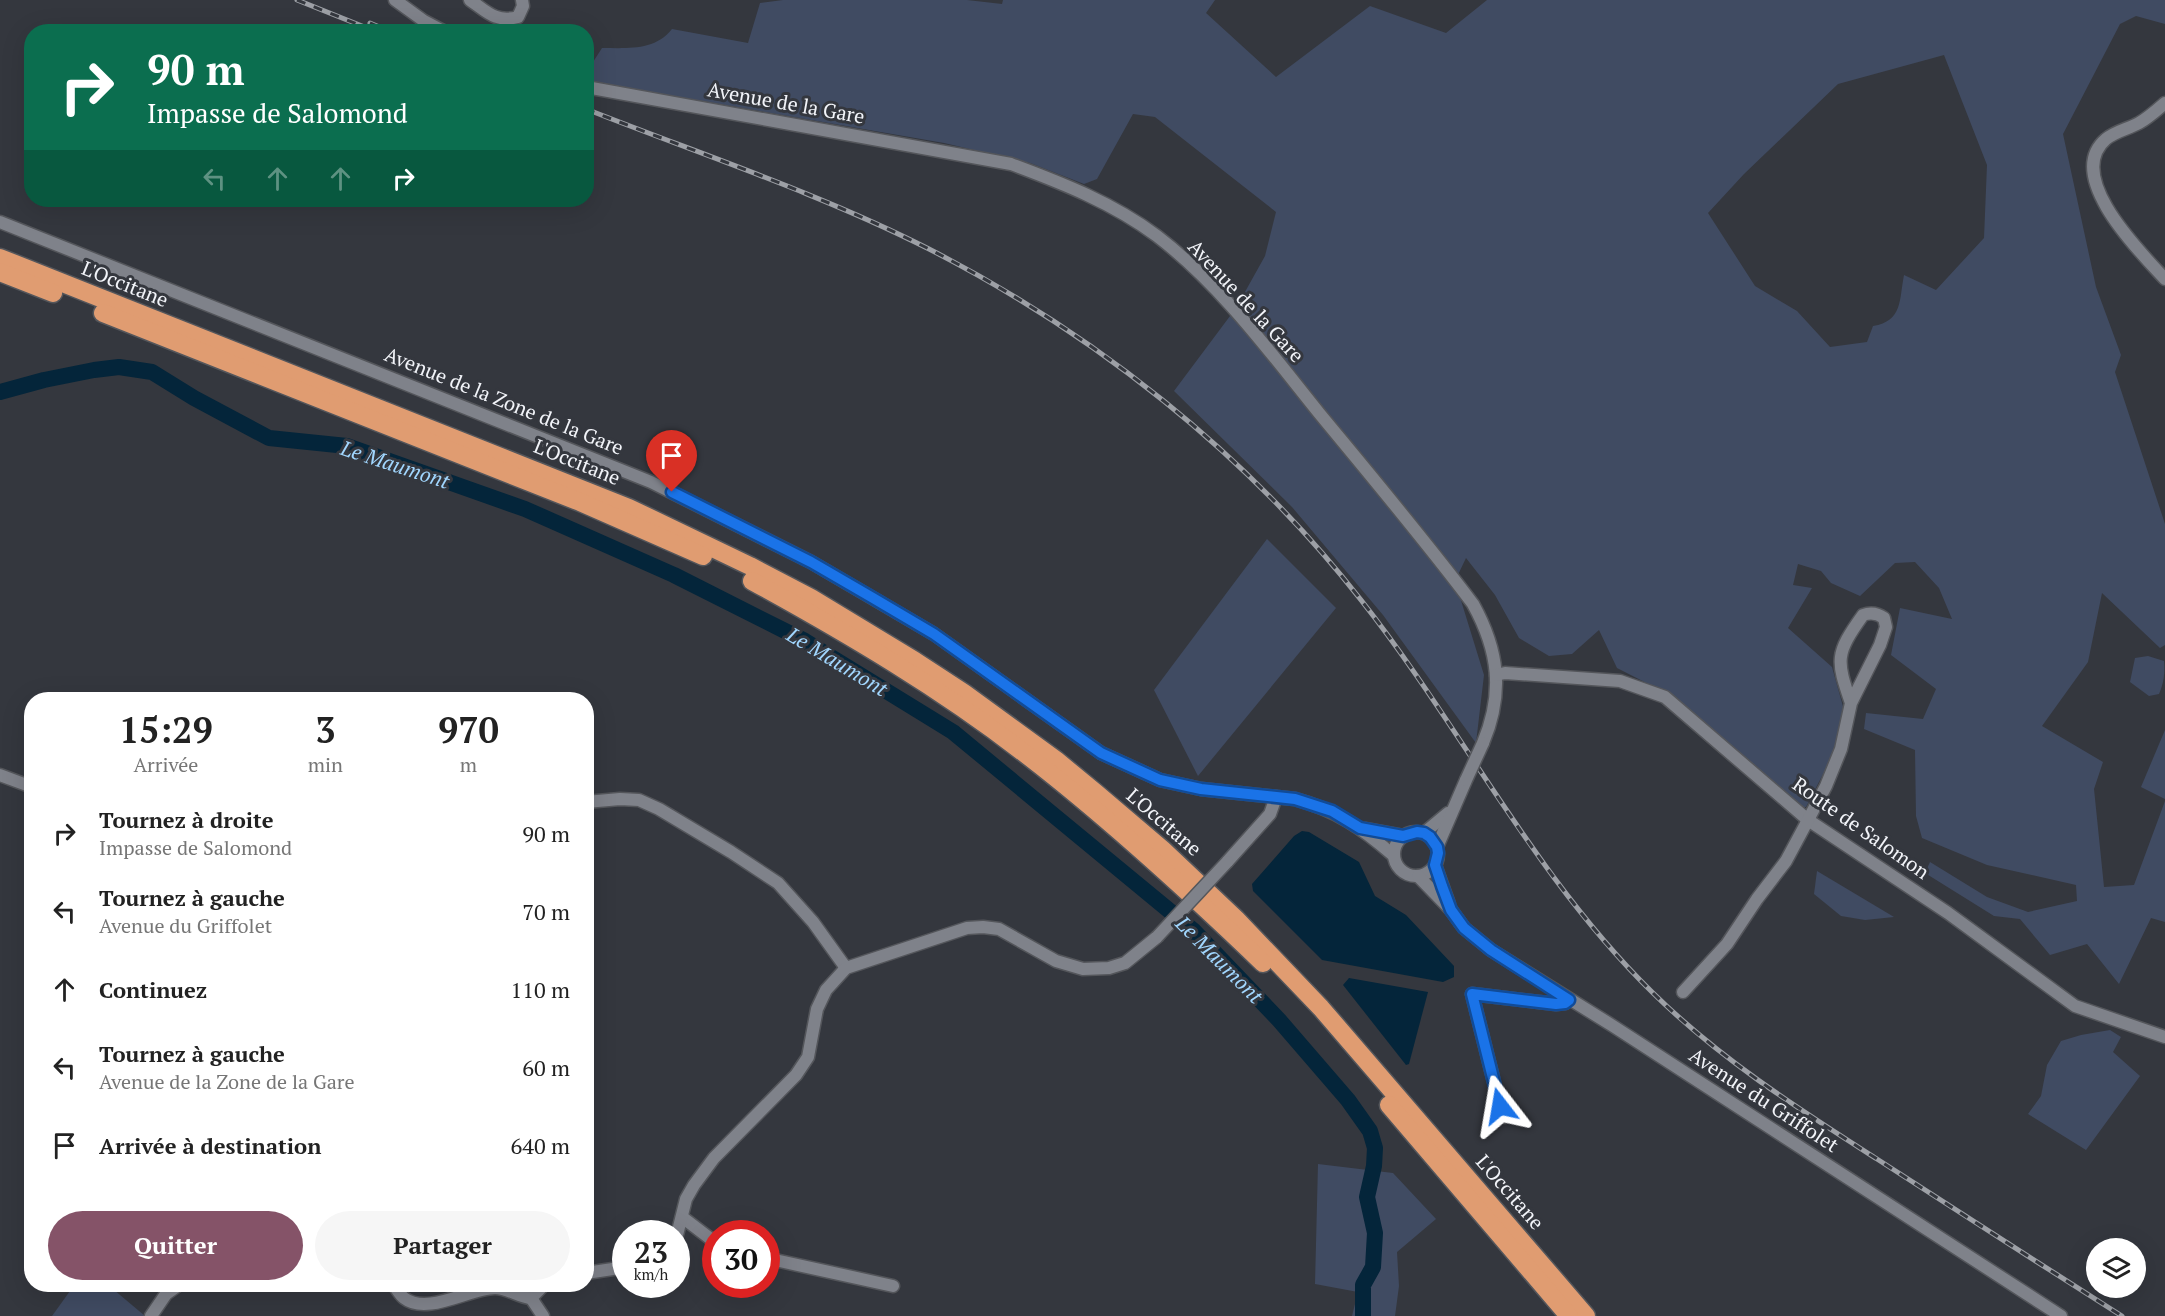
<!DOCTYPE html>
<html lang="fr">
<meta charset="utf-8">
<style>
:root{--surface:#fff;--page:#f6f6f6;--text:#222;--muted:#767676;--accent:#855368}
body{margin:0;font-family:"PT Serif",serif;background:var(--page);color:var(--text);height:100vh;display:flex;flex-direction:column;font-size:22px;white-space:nowrap}
*{box-sizing:border-box;margin:0}
p{font-size:20px;color:var(--muted)}
.icon{flex:none;width:33px;height:33px;fill:none;stroke:currentColor;stroke-width:2;stroke-linecap:round;stroke-linejoin:round}
.map{position:relative;flex:1;overflow:hidden}
.drawer{position:absolute;left:24px;top:692px;width:570px;height:600px;display:flex;flex-direction:column;background:var(--surface);border-radius:24px;box-shadow:0 6px 24px #0002}
.drawer>*{flex:none}
.hud{position:absolute;left:24px;top:24px;width:570px;height:183px;border-radius:24px;box-shadow:0 6px 24px #0002;background:#0b6e4f;color:#fff;overflow:hidden}
.controls{position:absolute;left:2086px;top:1238px;display:grid;gap:12px}
.controls a{display:grid;place-items:center;width:60px;height:60px;border-radius:50%;background:var(--surface);box-shadow:0 6px 24px #0002;font-size:30px}
.speed{position:absolute;left:612px;top:1220px;display:flex;gap:12px;font-size:30px;font-weight:700;text-align:center}
.speed>*{display:grid;place-content:center;width:78px;height:78px;border-radius:50%;background:var(--surface);box-shadow:0 6px 24px #0002;line-height:1}
.speed small{font-size:15px;font-weight:400}
.speed .limit{border:9px solid #d22;background:#fff;color:#111}
.pin{position:absolute;display:grid;place-items:center;width:51px;height:51px;color:#fff;margin:-62px -26px;border-radius:50% 50% 50% 0;rotate:-45deg;box-shadow:0 0 6px #0007}
.pin .icon{rotate:45deg}
.me{position:absolute;width:66px;margin:-33px;rotate:346deg;stroke-linejoin:round;filter:drop-shadow(0 0 4px #0008)}
.turn{display:flex;align-items:center;gap:21px;height:126px;padding:0 24px;font-size:27px}
.turn .icon{width:78px;height:78px;stroke-width:2.5}
.turn b{display:block;font-size:42px;line-height:51px}
.lanes{display:flex;align-items:center;height:57px;padding:0 24px;background:#0003;justify-content:center;gap:30px;direction:ltr}
.lanes .off{opacity:.35}
.eta{display:flex;justify-content:space-evenly;align-items:center;height:102px;text-align:center}
.eta b{font-size:36px;font-weight:700;line-height:42px}
.action{display:flex;gap:12px;margin-top:auto;padding:12px 24px}
.action a{flex:1;height:69px;border-radius:36px;background:var(--accent);color:#fff;font-size:24px;font-weight:700;line-height:69px;text-align:center}
.action a+a{background:var(--page);color:var(--text)}
ul{padding:0;list-style:none}
li{display:flex;align-items:center;gap:18px;height:78px;padding:0 24px}
li div{flex:1}
li b{display:block;font-size:22px}
li em{font-style:normal}
.map>svg:first-child{display:block}
.green{fill:#404b62;fill-rule:evenodd}
.water{fill:#04253a}
.lines{fill:none;stroke-linecap:round;stroke-linejoin:round}
.river{stroke:#04253a;stroke-width:16}
.minor-casing{stroke:#54565b;stroke-width:15}
.highway-casing{stroke:#54565b;stroke-width:21}
.minor{stroke:#7f828a;stroke-width:12}
.highway{stroke:#e09c71;stroke-width:18}
.rail-casing{stroke:#9da0a6;stroke-width:5}
.rail{stroke:#34373e;stroke-width:3;stroke-dasharray:9;stroke-linecap:butt}
.minor-bridge-casing{stroke:#54565b;stroke-width:15;stroke-linecap:butt}
.minor-bridge{stroke:#7f828a;stroke-width:12}
.route-casing{stroke:#114b97;stroke-width:15}
.route{stroke:#1a73e8;stroke-width:10}
.labels{text-anchor:middle;stroke-width:6;stroke-linejoin:round;paint-order:stroke}
.street-label{font-size:20px;fill:#f2f4f9;stroke:#34373e}
.water-label{font-size:21px;font-style:italic;fill:#a1d6fe;stroke:#34373e}
</style>
<div class="map">
<svg width="2165" height="1316" viewBox="0 0 2165 1316">
<rect width="100%" height="100%" fill="#34373e"/>
<g class="green">
<path d="M 783,0 L 967,0 L 1002,4 L 1003,0 L 1215,0 L 1206,13 L 1276,77 L 1370,6 L 1446,33 L 1487,0 L 2165,0 L 2165,24 L 2136,16 L 2120,24 L 2063,134 L 2096,287 L 2121,355 L 2115,372 L 2165,524 L 2165,645 L 2160,648 L 2102,593 L 2088,662 L 2042,726 L 2103,762 L 2094,789 L 2104,887 L 2134,885 L 2165,801 L 2165,922 L 2151,918 L 2119,984 L 2087,944 L 2050,955 L 2020,919 L 1994,916 L 1925,873 L 1930,862 L 1987,897 L 2028,912 L 2077,901 L 2076,885 L 1987,865 L 1922,838 L 1916,816 L 1915,750 L 1864,729 L 1866,713 L 1923,719 L 1936,689 L 1891,655 L 1900,608 L 1952,619 L 1939,588 L 1915,562 L 1895,563 L 1860,596 L 1831,583 L 1821,571 L 1798,564 L 1793,585 L 1812,588 L 1788,628 L 1832,667 L 1844,710 L 1834,753 L 1806,807 L 1802,807 L 1668,694 L 1617,668 L 1599,630 L 1572,654 L 1549,656 L 1519,638 L 1495,595 L 1466,558 L 1455,581 L 1484,675 L 1476,743 L 1383,615 L 1292,507 L 1174,391 L 1236,308 L 1265,256 L 1276,212 L 1155,117 L 1133,114 L 1097,179 L 1084,184 L 1030,163 L 944,143 L 587,81 L 586,73 L 602,48 C 627,48 655,51 672,29 L 748,43 L 760,3 ZM 1944,55 L 1987,165 L 1984,238 L 1936,290 L 1904,275 C 1899,300 1903,321 1873,326 L 1867,342 L 1830,347 L 1797,311 L 1755,286 L 1708,213 L 1744,174 L 1838,84 Z"/>
<polygon points="1267,539 1336,608 1198,776 1154,690"/>
<path d="M 2148,656 L 2164,661 C 2165,673 2164,682 2159,694 L 2149,696 L 2130,682 L 2135,658 Z"/>
<polygon points="2165,730 2165,799 2141,787"/>
<polygon points="1817,871 1894,917 1865,920 1841,916 1814,894"/>
<polygon points="2110,1030 2121,1037 2113,1052 2140,1076 2086,1150 2028,1114 2041,1096 2047,1065 2061,1041 2081,1035"/>
<polygon points="1318,1164 1393,1173 1436,1219 1397,1252 1399,1286 1395,1316 1352,1316 1358,1292 1315,1284"/>
<polygon points="75,1284 107,1284 145,1316 52,1316"/>
</g>
<g class="water">
<polygon points="1302,831 1309,832 1359,862 1375,896 1406,915 1454,966 1454,977 1443,982 1322,960 1253,891 1252,884 1294,836"/>
<polygon points="1349,978 1428,992 1409,1064 1406,1065 1343,985"/>
</g>
<g class="lines">
<polyline class="river" points="0,392 44,380 94,370 119,367 152,372 194,398 269,438 347,446 525,509 674,575 805,641 953,732 1194,931 1279,1020 1348,1100 1370,1131 1375,1148 1374,1166 1367,1197 1375,1233 1373,1267 1363,1285 1363,1316"/>
<defs>
<g id="minor">
<polyline points="395,0 424,21 445,32"/>
<path d="M 470,0 C 487,12 496,23 518,17 L 523,6 L 522,0"/>
<path d="M 586,87 L 1011,164 C 1062,183 1113,203 1157,236 C 1221,285 1269,351 1319,413 C 1371,476 1424,539 1473,604 C 1499,651 1504,693 1483,743"/>
<path d="M 2165,103 C 2157,110 2148,118 2139,123 C 2128,129 2116,131 2106,139 C 2063,176 2140,252 2165,279"/>
<path d="M 0,222 L 651,482 L 811,562 L 934,634 L 1101,753 L 1160,780 L 1201,789 L 1295,799 C 1336,810 1362,828 1393,855"/>
<polyline points="1496,675 1505,673 1620,681 1665,697 1808,820 1948,913 2075,1006 2165,1037"/>
<polyline points="0,775 32,787"/>
<polyline points="586,802 620,799 639,800 659,809 731,852 778,883 813,922 846,968"/>
<polyline points="1365,829 1403,836"/>
<circle cx="1416" cy="854" r="22"/>
<polyline points="1424,833 1448,813"/>
<polyline points="1437,847 1466,780"/>
<polyline points="1227,862 1270,814 1276,797"/>
<polyline points="1435,865 1449,904"/>
<polyline points="1418,876 1451,910 1464,928 1491,950 1613,1026 2061,1316"/>
<path d="M 1683,992 L 1727,944 L 1757,899 L 1786,861 L 1808,820 L 1826,786 L 1841,749 L 1851,703 L 1880,645 L 1886,627 L 1884,618 C 1877,613 1871,612 1863,615 C 1835,654 1836,660 1851,703"/>
<polyline points="1505,1117 1500,1106 1472,994 1556,1004 1565,1003 1569,1000"/>
<polyline points="682,1217 716,1243"/>
<polyline points="676,1239 686,1199 694,1185 714,1158 796,1075 808,1057 817,1009 826,990 846,968 967,928 983,927 999,929 1056,961 1083,969 1109,968 1125,963 1157,937"/>
<polyline points="766,1258 893,1286"/>
<polyline points="586,1273 626,1267"/>
<path d="M 393,1284 C 396,1288 400,1295 404,1298 C 427,1316 470,1288 495,1288 C 508,1288 518,1297 531,1298 L 545,1284"/>
<polyline points="531,1298 543,1316"/>
<polyline points="151,1316 166,1294 180,1284"/>
</g>
<g id="highway">
<polyline points="0,258 629,508 750,566 811,598 915,661 964,693 1056,760 1096,793 1162,849 1236,919 1321,1008 1586,1316"/>
<polyline points="0,272 53,293"/>
<polyline points="103,313 580,502 703,556"/>
<path d="M 752,581 C 847,633 942,689 1028,756 C 1111,820 1188,891 1263,963"/>
<polyline points="1389,1105 1569,1316"/>
</g>
</defs>
<use href="#minor" class="minor-casing"/>
<use href="#highway" class="highway-casing"/>
<use href="#minor" class="minor"/>
<use href="#highway" class="highway"/>
<defs>
<g id="rail">
<polyline points="297,0 377,32"/>
<polyline points="370,23 391,32"/>
<path d="M 586,109 C 700,154 821,194 929,249 C 1095,334 1246,453 1361,600 C 1462,728 1535,878 1653,993 C 1720,1059 1799,1109 1877,1159 C 1959,1212 2040,1264 2122,1316"/>
</g>
</defs>
<use href="#rail" class="rail-casing"/>
<use href="#rail" class="rail"/>
<defs>
<g id="minor-bridge">
<polyline points="1466,780 1483,743"/>
<polyline points="1157,937 1227,862"/>
</g>
</defs>
<use href="#minor-bridge" class="minor-bridge-casing"/>
<use href="#minor-bridge" class="minor-bridge"/>
</g>
<g class="lines">
<defs>
<polyline id="route" points="672,492 811,562 873,598 934,634 1101,753 1160,780 1201,789 1295,799 1332,811 1360,828 1403,836 1417,832 1424,833 1430,837 1437,847 1438,853 1435,865 1442,886 1451,910 1464,928 1491,950 1569,1000 1565,1003 1556,1004 1472,994 1500,1106"/>
</defs>
<use href="#route" class="route-casing"/>
<use href="#route" class="route"/>
</g>
<g class="labels">
<g class="street-label">
<text transform="translate(786 103) rotate(10)" y="7">Avenue de la Gare</text>
<text transform="translate(125 284) rotate(22)" y="7">L'Occitane</text>
<text transform="translate(1246 301) rotate(47)" y="7">Avenue de la Gare</text>
<text transform="translate(504 401) rotate(22)" y="7">Avenue de la Zone de la Gare</text>
<text transform="translate(577 462) rotate(22)" y="7">L'Occitane</text>
<text transform="translate(1164 822) rotate(41)" y="7">L'Occitane</text>
<text transform="translate(1861 828) rotate(35)" y="7">Route de Salomon</text>
<text transform="translate(1764 1100) rotate(33)" y="7">Avenue du Griffolet</text>
<text transform="translate(1510 1192) rotate(49)" y="7">L'Occitane</text>
</g>
<g class="water-label">
<text transform="translate(395 465) rotate(18)" y="7">Le Maumont</text>
<text transform="translate(837 662) rotate(31)" y="7">Le Maumont</text>
<text transform="translate(1219 960) rotate(45)" y="7">Le Maumont</text>
</g>
</g>
</svg>
<div class="controls">
<a><svg class="icon" aria-label="layers" viewBox="0 0 24 24"><path d="M12 4l9 5-9 5-9-5zM3 14l9 5 9-5"/></svg></a>
</div>
<div class="speed"><div>23<small>km/h</small></div><div class="limit">30</div></div>
<div class="pin" style="left:672px;top:492px;background:#d93025"><svg class="icon" aria-label="arrive" viewBox="0 0 24 24"><path d="M6 21V4h12l-3 4 3 4H6"/></svg></div>
<svg class="me" style="left:1500px;top:1106px" viewBox="-20 -20 40 40"><path d="M0-17L14 15 0 8-14 15z" fill="#1a73e8" stroke="#fff" stroke-width="4"/></svg>
<div class="hud">
<div class="turn"><svg class="icon" aria-label="right" viewBox="0 0 24 24"><path d="M7 20v-9h11M14 6l5 5-5 5"/></svg><div><b>90 m</b>Impasse de Salomond</div></div>
<div class="lanes"><svg class="icon off" aria-label="left" viewBox="0 0 24 24"><path d="M17 20v-9H6M10 6l-5 5 5 5"/></svg><svg class="icon off" aria-label="ahead" viewBox="0 0 24 24"><path d="M12 20V5M6 11l6-6 6 6"/></svg><svg class="icon off" aria-label="ahead" viewBox="0 0 24 24"><path d="M12 20V5M6 11l6-6 6 6"/></svg><svg class="icon" aria-label="right" viewBox="0 0 24 24"><path d="M7 20v-9h11M14 6l5 5-5 5"/></svg></div>
</div>
<section class="drawer">
<div class="eta">
<div><b>15:29</b><p>Arrivée</p></div>
<div><b>3</b><p>min</p></div>
<div><b>970</b><p>m</p></div>
</div>
<ul>
<li><svg class="icon" aria-label="right" viewBox="0 0 24 24"><path d="M7 20v-9h11M14 6l5 5-5 5"/></svg><div><b>Tournez à droite</b><p>Impasse de Salomond</p></div><em>90 m</em></li>
<li><svg class="icon" aria-label="left" viewBox="0 0 24 24"><path d="M17 20v-9H6M10 6l-5 5 5 5"/></svg><div><b>Tournez à gauche</b><p>Avenue du Griffolet</p></div><em>70 m</em></li>
<li><svg class="icon" aria-label="ahead" viewBox="0 0 24 24"><path d="M12 20V5M6 11l6-6 6 6"/></svg><div><b>Continuez</b></div><em>110 m</em></li>
<li><svg class="icon" aria-label="left" viewBox="0 0 24 24"><path d="M17 20v-9H6M10 6l-5 5 5 5"/></svg><div><b>Tournez à gauche</b><p>Avenue de la Zone de la Gare</p></div><em>60 m</em></li>
<li><svg class="icon" aria-label="arrive" viewBox="0 0 24 24"><path d="M6 21V4h12l-3 4 3 4H6"/></svg><div><b>Arrivée à destination</b></div><em>640 m</em></li>
</ul>
<div class="action"><a>Quitter</a><a>Partager</a></div>
</section>
</div>
